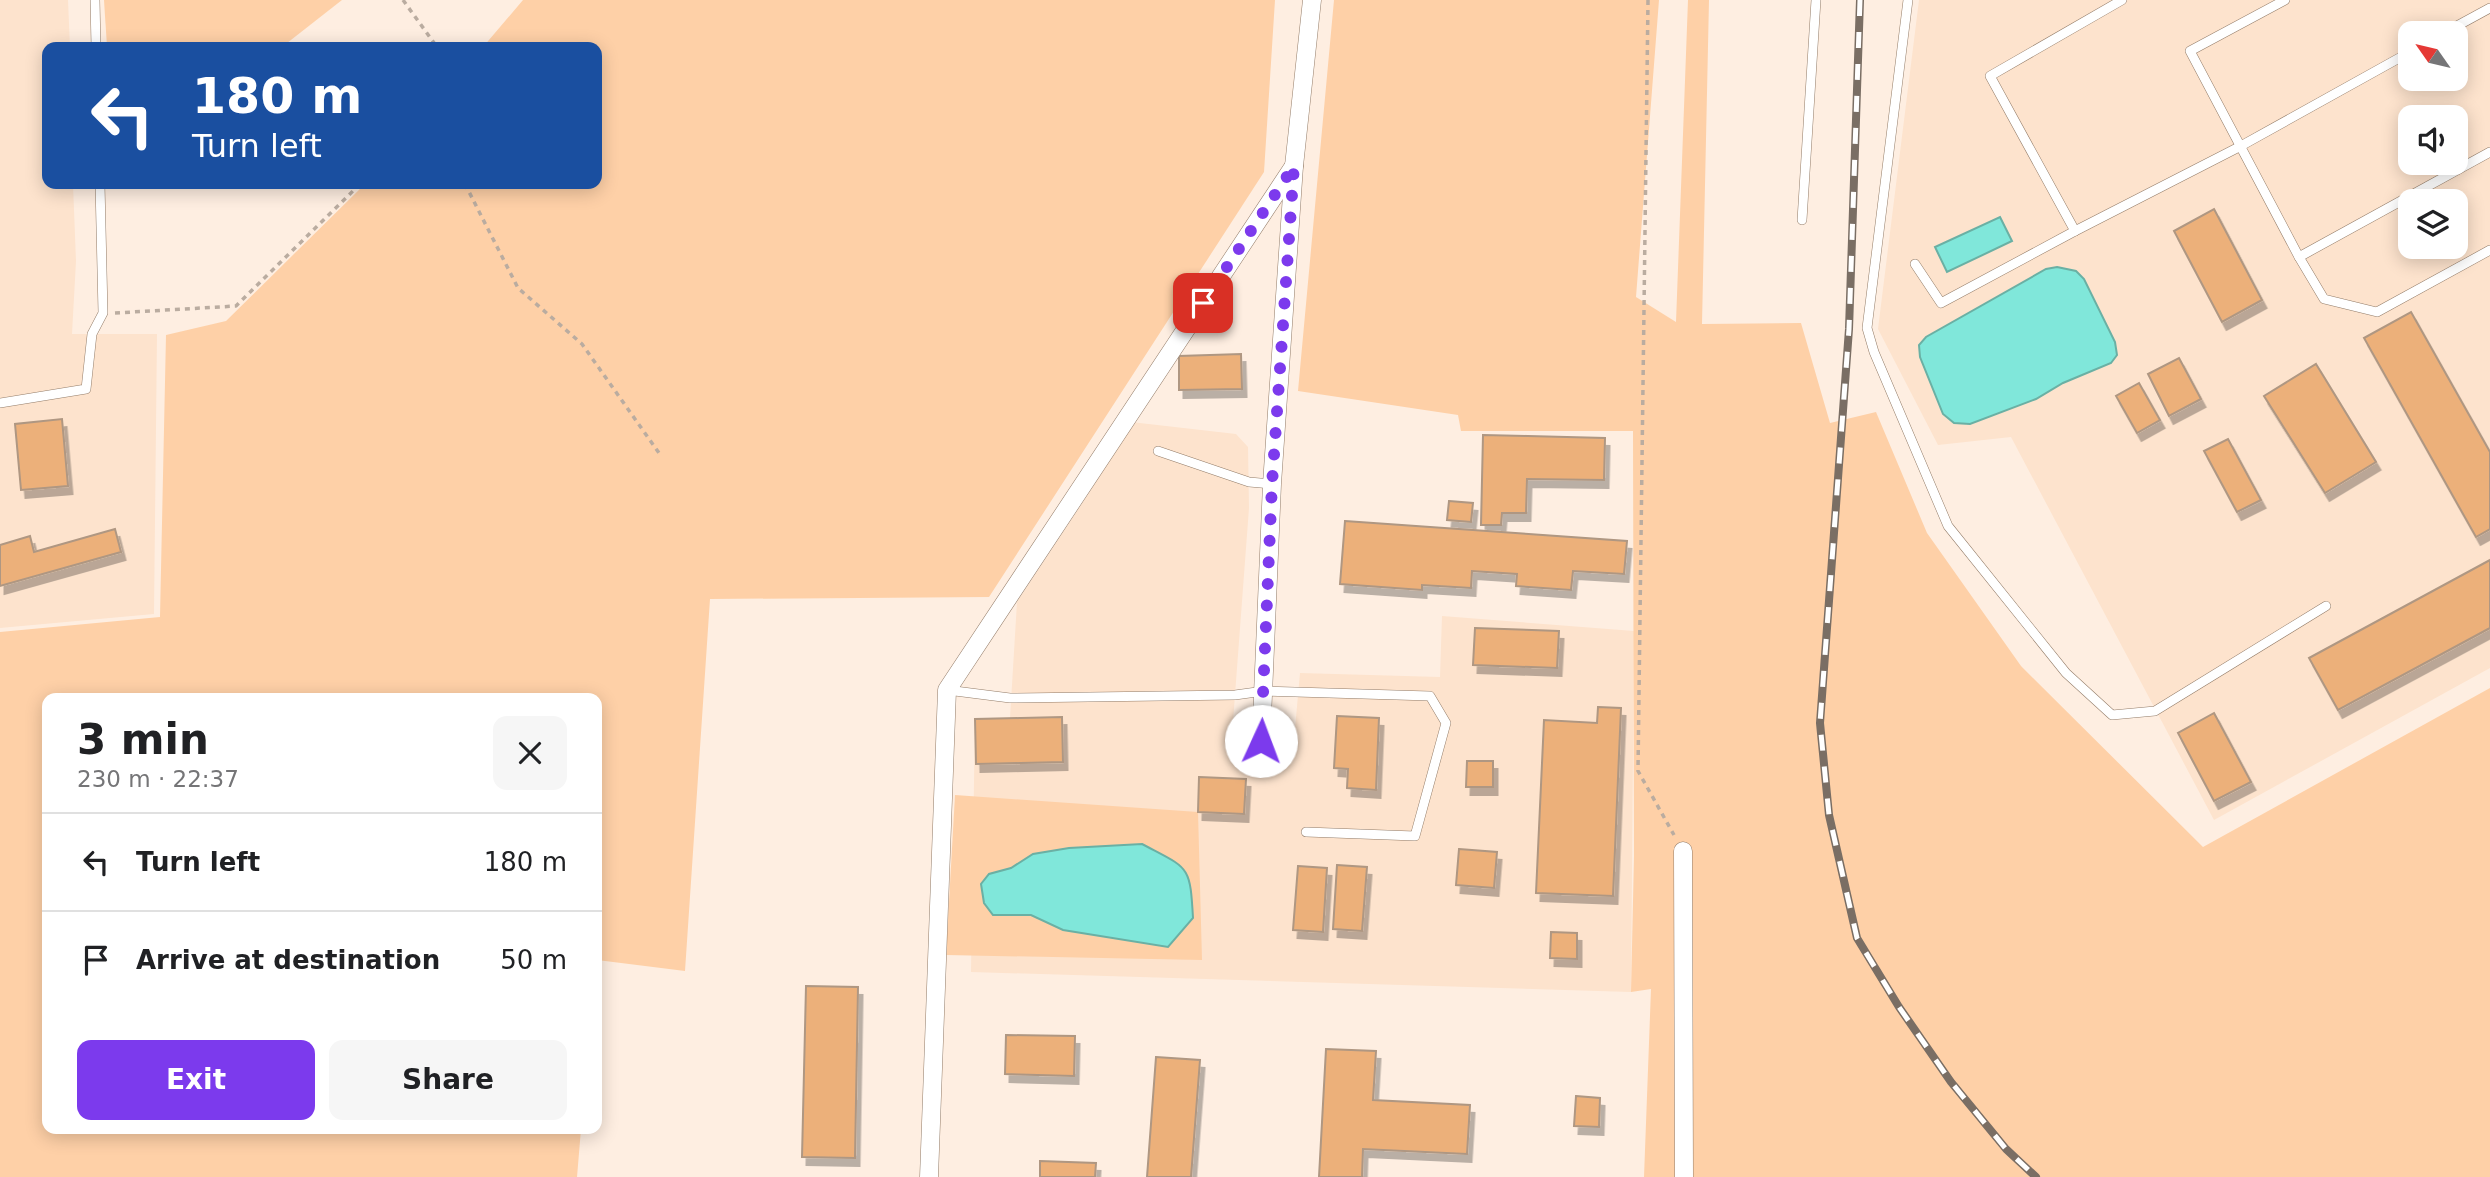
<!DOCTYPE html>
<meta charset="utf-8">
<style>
:root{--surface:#fff;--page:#f6f6f6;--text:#202124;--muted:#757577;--line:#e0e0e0;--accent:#7c3aed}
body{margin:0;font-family:"DejaVu Sans",sans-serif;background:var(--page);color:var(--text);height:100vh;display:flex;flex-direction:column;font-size:26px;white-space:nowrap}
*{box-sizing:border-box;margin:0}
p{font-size:23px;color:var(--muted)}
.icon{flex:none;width:38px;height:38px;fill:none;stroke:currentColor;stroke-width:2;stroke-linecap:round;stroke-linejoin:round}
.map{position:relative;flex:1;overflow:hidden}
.sheet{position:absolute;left:42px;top:693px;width:560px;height:441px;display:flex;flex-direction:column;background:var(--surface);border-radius:14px;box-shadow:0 4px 18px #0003}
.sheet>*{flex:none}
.hud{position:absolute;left:42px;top:42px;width:560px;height:147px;border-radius:14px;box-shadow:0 4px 18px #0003;background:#1a4fa0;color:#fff;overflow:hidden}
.needle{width:46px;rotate:304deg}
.buttons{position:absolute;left:2398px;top:21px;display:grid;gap:14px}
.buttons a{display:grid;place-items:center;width:70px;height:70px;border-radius:14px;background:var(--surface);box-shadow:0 4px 18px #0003;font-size:35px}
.pin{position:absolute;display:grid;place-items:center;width:60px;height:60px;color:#fff;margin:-30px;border-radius:14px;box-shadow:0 4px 10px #0006}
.me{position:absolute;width:77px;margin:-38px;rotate:2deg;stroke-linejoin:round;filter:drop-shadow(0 0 5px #0008)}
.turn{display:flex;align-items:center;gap:24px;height:147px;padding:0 35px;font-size:32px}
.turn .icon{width:91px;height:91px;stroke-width:2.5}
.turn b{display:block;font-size:49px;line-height:60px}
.round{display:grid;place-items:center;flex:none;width:74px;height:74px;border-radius:14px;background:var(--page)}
.overview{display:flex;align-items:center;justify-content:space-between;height:119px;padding:0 35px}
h1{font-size:42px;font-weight:700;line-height:52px}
.action{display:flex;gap:14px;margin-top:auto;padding:14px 35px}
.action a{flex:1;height:80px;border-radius:14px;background:var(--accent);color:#fff;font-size:28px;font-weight:700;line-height:80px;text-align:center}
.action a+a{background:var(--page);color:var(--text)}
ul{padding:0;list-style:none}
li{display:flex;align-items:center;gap:21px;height:98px;padding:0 35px;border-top:2px solid var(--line)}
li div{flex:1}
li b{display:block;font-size:26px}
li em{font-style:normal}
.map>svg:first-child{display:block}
.built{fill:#fde3cd;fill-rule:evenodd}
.green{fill:#fed0a7}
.water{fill:#80e7da;stroke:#6ab0a4;stroke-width:2}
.building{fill:#ecb07a;stroke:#af9782;stroke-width:2;filter:url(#shadow)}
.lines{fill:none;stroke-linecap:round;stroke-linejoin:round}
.service-casing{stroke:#937c68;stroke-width:10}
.minor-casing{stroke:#937c68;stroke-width:19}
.path{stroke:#baaca0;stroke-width:3.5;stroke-dasharray:5 5;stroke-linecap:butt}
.service{stroke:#fff;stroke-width:9}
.minor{stroke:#fff;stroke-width:18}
.rail-casing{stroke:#7a6e64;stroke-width:8}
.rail{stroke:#fff;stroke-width:5;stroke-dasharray:16;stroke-linecap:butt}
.route{stroke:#7c3aed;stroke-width:12;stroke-dasharray:0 21.6}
</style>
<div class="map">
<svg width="2490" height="1177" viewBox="0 0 2490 1177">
<defs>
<filter id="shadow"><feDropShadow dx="4.5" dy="8" stdDeviation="0" flood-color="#0004"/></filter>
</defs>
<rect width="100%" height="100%" fill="#feeee1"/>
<g class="built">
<polygon points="0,0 68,0 70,47 47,47 47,184 73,184 76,261 72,334 157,334 154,614 0,628"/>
<path d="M 1919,0 L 2490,0 L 2490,668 L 2214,820 L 2011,437 L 1938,445 L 1878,329 ZM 2410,33 L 2455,33 L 2455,79 L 2410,79 ZM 2410,117 L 2455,117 L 2455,163 L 2410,163 ZM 2410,201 L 2455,201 L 2455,247 L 2410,247 Z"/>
<polygon points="1131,422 1236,434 1248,447 1249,508 1231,748 1293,751 1300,673 1440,677 1442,616 1634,631 1631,992 971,972 975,719 1010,718 1017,602 1089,493"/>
</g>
<g class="green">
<polygon points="104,0 342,0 282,47 107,47"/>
<polygon points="523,0 1275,0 1264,172 989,597 710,599 685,971 597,960 597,698 47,698 47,1129 581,1129 577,1177 0,1177 0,632 160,617 166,335 226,321 365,184 597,184 597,47 483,47"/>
<polygon points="1334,0 1659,0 1636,297 1676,322 1688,0 1709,0 1702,324 1801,323 1830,423 1876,412 1927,533 2021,666 2203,847 2490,688 2490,1177 1644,1177 1651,989 1631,992 1634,856 1633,431 1461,431 1458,415 1298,391"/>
<polygon points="955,795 1198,812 1202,960 946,955"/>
</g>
<g class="water">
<polygon points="2000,217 2012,241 1947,272 1935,247"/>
<polygon points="2057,267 2076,271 2084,279 2115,342 2117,355 2111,363 2063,383 2036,399 1970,424 1954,423 1943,414 1920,357 1919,345 1926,337 2046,269"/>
<path d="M 1142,844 C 1189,869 1190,864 1193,918 L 1168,947 L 1063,930 L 1031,915 L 993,915 L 984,903 L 981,884 L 989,874 L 1011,868 L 1033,854 L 1069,848 Z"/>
</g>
<g class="building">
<polygon points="2214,209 2262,300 2222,322 2174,231"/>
<polygon points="2411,312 2490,452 2490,529 2476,537 2364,338"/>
<polygon points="1241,354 1242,389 1179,390 1179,356"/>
<polygon points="2179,358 2201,399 2169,416 2148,374"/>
<polygon points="2316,364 2376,462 2325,493 2264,396"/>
<polygon points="2139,383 2160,420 2137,433 2116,396"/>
<polygon points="62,419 68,486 21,490 15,424"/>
<polygon points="1483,435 1605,438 1604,480 1527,479 1526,513 1502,513 1501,525 1481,525"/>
<polygon points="2228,439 2261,500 2237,512 2204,451"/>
<polygon points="1449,501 1473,503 1471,522 1447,520"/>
<polygon points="1345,521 1627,541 1624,574 1573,571 1571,590 1516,586 1517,574 1472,571 1471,588 1422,585 1422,590 1340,584"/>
<polygon points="115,529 121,552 0,586 0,545 30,536 34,552"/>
<polygon points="2490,560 2490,628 2338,710 2309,658"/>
<polygon points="1475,628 1559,631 1557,668 1473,665"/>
<polygon points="1598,707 1621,708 1613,896 1536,893 1544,720 1597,723"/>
<polygon points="2214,713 2251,782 2214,801 2178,733"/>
<polygon points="1337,716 1379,718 1376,790 1347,788 1348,769 1334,768"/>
<polygon points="1062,717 1063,762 976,764 975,719"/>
<polygon points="1467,761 1493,761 1493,787 1466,787"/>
<polygon points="1199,777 1246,779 1244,814 1198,812"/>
<polygon points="1459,849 1497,852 1494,888 1456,885"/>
<polygon points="1337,865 1367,867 1362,931 1333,929"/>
<polygon points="1298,866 1327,868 1323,932 1293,930"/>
<polygon points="1551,932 1577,933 1577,959 1550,958"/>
<polygon points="806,986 858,987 855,1158 802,1157"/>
<polygon points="1006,1035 1075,1036 1074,1076 1005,1074"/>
<polygon points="1326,1049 1376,1051 1373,1100 1470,1105 1467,1154 1363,1149 1362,1177 1319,1177"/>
<polygon points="1156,1057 1200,1060 1191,1177 1147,1177"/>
<polygon points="1576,1096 1600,1098 1599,1127 1574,1126"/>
<polygon points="1040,1161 1096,1163 1095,1177 1040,1177"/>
</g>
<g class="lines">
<defs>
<g id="service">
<polyline points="95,0 96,47"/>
<polyline points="1908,0 1867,328 1874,352 1948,526 2066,673 2112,715 2155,711 2326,606"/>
<polyline points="2285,0 2190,51 2299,257 2490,152"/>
<polyline points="2444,33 2490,8"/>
<polyline points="1802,220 1816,0"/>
<polyline points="2075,231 1990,76 2122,0"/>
<polyline points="2299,257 2324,299 2377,312 2490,250"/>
<polyline points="1915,264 1941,303 2075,231 2239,147 2410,52"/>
<polyline points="0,403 86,389 92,334 103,313 100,184"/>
<polyline points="1158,451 1249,482 1272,484"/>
<polyline points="947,690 1010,698 1235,695 1264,691 1430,696 1446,723 1415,836 1306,832"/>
</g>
<g id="minor">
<polyline points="1261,741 1272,484 1294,166 1312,0"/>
<polyline points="1683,851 1684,1177"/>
<polyline points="929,1177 947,690 1294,166"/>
</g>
</defs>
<use href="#service" class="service-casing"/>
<use href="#minor" class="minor-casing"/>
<g class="path">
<polyline points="403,0 437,47"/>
<polyline points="1648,0 1638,771 1674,835"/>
<polyline points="465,184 518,288 582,344 659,453"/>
<polyline points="115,313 236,306 360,184"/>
</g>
<use href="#service" class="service"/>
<use href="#minor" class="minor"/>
<defs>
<polyline id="rail" points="1860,0 1849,329 1820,723 1829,815 1857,938 1899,1007 1951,1082 2006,1149 2036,1177"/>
</defs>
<use href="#rail" class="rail-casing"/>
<use href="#rail" class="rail"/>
</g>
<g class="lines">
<polyline class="route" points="1203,303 1294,166 1272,484 1261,741"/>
</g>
</svg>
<div class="buttons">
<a><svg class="needle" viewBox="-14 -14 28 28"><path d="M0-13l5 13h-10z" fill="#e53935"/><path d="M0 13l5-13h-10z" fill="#757577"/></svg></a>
<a><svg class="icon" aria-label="sound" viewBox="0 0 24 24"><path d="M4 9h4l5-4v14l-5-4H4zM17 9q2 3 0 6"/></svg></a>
<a><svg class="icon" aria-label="layers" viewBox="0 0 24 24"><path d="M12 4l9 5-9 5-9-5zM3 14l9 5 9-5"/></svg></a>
</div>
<div class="pin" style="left:1203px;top:303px;background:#d93025"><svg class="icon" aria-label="arrive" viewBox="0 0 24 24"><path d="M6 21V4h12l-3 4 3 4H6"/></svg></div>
<svg class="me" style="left:1261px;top:741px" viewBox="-20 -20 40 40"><circle r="19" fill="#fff"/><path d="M0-13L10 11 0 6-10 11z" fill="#7c3aed"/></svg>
<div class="hud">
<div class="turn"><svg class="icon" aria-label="left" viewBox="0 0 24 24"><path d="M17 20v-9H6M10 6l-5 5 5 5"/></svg><div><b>180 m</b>Turn left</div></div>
</div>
<section class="sheet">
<div class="overview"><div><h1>3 min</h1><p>230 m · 22:37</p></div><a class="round"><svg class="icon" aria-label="close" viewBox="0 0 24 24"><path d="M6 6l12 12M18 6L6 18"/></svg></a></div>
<ul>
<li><svg class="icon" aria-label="left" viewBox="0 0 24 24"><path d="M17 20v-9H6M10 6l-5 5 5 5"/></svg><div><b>Turn left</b></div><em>180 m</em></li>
<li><svg class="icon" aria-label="arrive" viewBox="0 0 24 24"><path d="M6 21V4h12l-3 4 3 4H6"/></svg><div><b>Arrive at destination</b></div><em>50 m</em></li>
</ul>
<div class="action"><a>Exit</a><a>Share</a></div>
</section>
</div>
